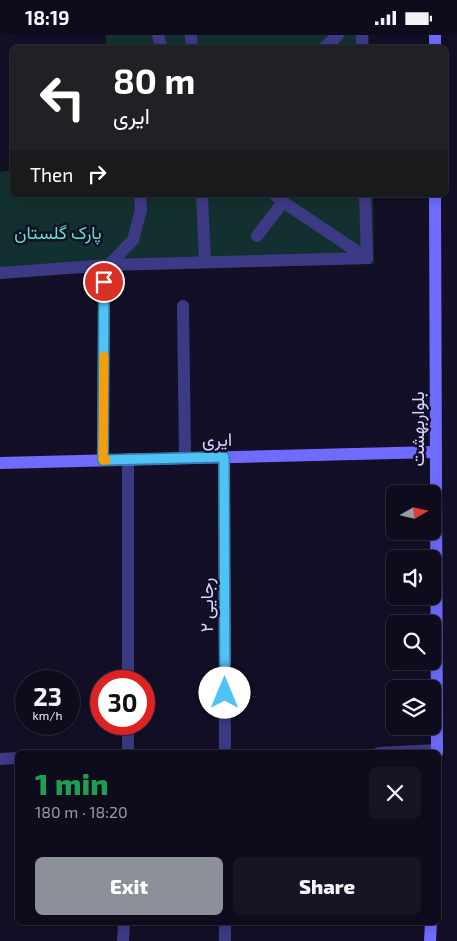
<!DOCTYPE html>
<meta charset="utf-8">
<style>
:root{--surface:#0e0b1c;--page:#171425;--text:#f1f3f6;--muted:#9b9ba3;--line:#2e2b3b;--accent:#8c9099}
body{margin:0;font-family:"Exo 2",Vazirmatn,sans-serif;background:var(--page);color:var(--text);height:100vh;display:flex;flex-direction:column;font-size:19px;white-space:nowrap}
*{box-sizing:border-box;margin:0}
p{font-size:16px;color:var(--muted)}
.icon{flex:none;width:28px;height:28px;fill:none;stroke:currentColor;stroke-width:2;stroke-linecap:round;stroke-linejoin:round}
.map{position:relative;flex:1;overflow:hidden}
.panel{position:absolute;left:15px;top:715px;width:426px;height:175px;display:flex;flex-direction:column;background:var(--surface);border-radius:8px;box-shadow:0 2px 12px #0003,0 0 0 1px var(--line)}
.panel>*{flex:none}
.hud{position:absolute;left:10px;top:10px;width:438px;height:152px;border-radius:8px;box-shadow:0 2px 12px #0003,0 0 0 1px var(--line);background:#202124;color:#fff;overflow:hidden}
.needle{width:32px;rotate:81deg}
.controls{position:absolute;left:386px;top:450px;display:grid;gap:10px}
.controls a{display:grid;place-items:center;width:55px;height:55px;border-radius:8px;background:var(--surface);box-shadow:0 2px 12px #0003,0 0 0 1px var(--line);font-size:25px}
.speed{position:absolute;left:15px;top:635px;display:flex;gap:10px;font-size:25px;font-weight:700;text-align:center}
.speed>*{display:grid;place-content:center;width:65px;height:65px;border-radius:50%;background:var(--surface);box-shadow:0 2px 12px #0003,0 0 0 1px var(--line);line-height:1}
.speed small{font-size:12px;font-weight:400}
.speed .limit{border:8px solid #d22;background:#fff;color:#111}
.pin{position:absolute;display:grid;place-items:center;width:42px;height:42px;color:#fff;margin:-21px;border:2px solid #fff;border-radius:50%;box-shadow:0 1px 5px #0007}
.me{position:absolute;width:55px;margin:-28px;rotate:0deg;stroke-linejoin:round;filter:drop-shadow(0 0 4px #0008)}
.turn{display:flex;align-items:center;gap:18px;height:105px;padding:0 20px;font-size:22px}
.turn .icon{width:65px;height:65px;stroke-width:2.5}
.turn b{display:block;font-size:35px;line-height:42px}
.then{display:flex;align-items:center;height:48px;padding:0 20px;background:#0003;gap:10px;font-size:19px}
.round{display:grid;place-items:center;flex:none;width:52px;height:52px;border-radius:8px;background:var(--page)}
.head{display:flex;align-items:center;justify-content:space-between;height:85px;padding:0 20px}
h1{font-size:30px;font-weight:800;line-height:38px;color:#1e9e55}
.button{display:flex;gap:10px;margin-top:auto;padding:10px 20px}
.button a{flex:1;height:58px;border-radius:8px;background:var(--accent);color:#fff;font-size:20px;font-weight:800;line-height:58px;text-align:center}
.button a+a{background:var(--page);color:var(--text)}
.status{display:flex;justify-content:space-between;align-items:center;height:35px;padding:0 25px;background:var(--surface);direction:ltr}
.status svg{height:14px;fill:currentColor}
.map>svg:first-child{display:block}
.green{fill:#12302f}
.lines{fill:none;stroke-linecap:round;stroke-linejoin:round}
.street{stroke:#3d3a85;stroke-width:12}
.secondary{stroke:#6f6bff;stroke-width:12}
.route-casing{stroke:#337fa1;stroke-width:12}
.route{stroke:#4fc3f7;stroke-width:9}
.slow{stroke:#f59e0b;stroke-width:9}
.labels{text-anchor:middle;stroke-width:5;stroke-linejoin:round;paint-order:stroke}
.park-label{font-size:18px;fill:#5fe0c0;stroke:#130f26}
.street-label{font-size:18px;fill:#d9d4ff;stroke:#130f26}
</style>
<div class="status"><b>18:19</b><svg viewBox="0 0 49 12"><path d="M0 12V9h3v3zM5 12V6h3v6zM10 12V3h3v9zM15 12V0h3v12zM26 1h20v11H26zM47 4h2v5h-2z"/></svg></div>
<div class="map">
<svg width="457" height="906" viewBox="0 0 457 906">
<rect width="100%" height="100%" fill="#130f26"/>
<g class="green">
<rect x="106" y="0" width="263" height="12"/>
<polygon points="12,135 12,160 373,160 374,229 0,238 0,137"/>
</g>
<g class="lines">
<g class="street">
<polyline points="158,0 161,12"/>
<polyline points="191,0 192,12"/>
<polyline points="362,0 362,12"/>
<polyline points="325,12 338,0"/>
<polyline points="202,160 205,227"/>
<polyline points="275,160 283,167 367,223"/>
<polyline points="365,160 367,223"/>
<polyline points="257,201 283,167"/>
<polyline points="109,230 133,205 141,175 140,160"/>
<polyline points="0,238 109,230 367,223"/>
<polyline points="183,271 185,423"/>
<polyline points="224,422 225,718"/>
<polyline points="103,425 104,247"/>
<polyline points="128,646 128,424"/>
<polyline points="128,718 128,689"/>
<polyline points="379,718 437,715"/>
<polyline points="0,724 18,723"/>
<polyline points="225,888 225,906"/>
<polyline points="123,906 124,888"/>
</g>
<g class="secondary">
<polyline points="435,0 435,12"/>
<polyline points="435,160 437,718"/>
<polyline points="0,428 435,417"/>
<polyline points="430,906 431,888"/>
</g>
</g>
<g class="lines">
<defs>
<polyline id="route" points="104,247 103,425 224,422 225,658"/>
</defs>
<use href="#route" class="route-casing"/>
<use href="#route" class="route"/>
<polyline class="slow" points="104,321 103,425 106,425"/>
</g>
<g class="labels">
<g class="park-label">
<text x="58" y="204">پارک گلستان</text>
</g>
<g class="street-label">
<text transform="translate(418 394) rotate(-90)" y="6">بلواربهشت</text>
<text transform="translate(217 405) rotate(-1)" y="6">ایری</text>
<text transform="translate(207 570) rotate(-90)" y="6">رجایی ۲</text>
</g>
</g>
</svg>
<div class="controls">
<a><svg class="needle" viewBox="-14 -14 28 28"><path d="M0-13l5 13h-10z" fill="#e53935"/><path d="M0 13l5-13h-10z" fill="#9b9ba3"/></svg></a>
<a><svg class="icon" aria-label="sound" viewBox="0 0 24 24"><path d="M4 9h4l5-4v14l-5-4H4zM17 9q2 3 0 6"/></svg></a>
<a><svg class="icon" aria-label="search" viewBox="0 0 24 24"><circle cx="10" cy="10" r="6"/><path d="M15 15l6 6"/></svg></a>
<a><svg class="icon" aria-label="layers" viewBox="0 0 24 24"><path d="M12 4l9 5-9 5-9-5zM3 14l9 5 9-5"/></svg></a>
</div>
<div class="speed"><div>23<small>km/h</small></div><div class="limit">30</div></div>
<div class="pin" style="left:104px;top:247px;background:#d93025"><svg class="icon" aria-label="arrive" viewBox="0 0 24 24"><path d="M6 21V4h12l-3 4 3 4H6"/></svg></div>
<svg class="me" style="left:225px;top:658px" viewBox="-20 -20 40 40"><circle r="19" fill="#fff"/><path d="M0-13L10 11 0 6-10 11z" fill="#4fc3f7"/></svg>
<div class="hud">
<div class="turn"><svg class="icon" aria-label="left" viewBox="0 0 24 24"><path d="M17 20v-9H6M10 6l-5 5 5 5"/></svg><div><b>80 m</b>ایری</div></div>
<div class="then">Then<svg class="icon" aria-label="right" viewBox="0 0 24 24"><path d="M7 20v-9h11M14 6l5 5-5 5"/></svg></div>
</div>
<section class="panel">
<div class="head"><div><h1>1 min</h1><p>180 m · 18:20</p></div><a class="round"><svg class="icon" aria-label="close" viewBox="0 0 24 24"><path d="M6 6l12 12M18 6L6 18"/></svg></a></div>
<div class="button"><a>Exit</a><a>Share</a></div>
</section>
</div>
